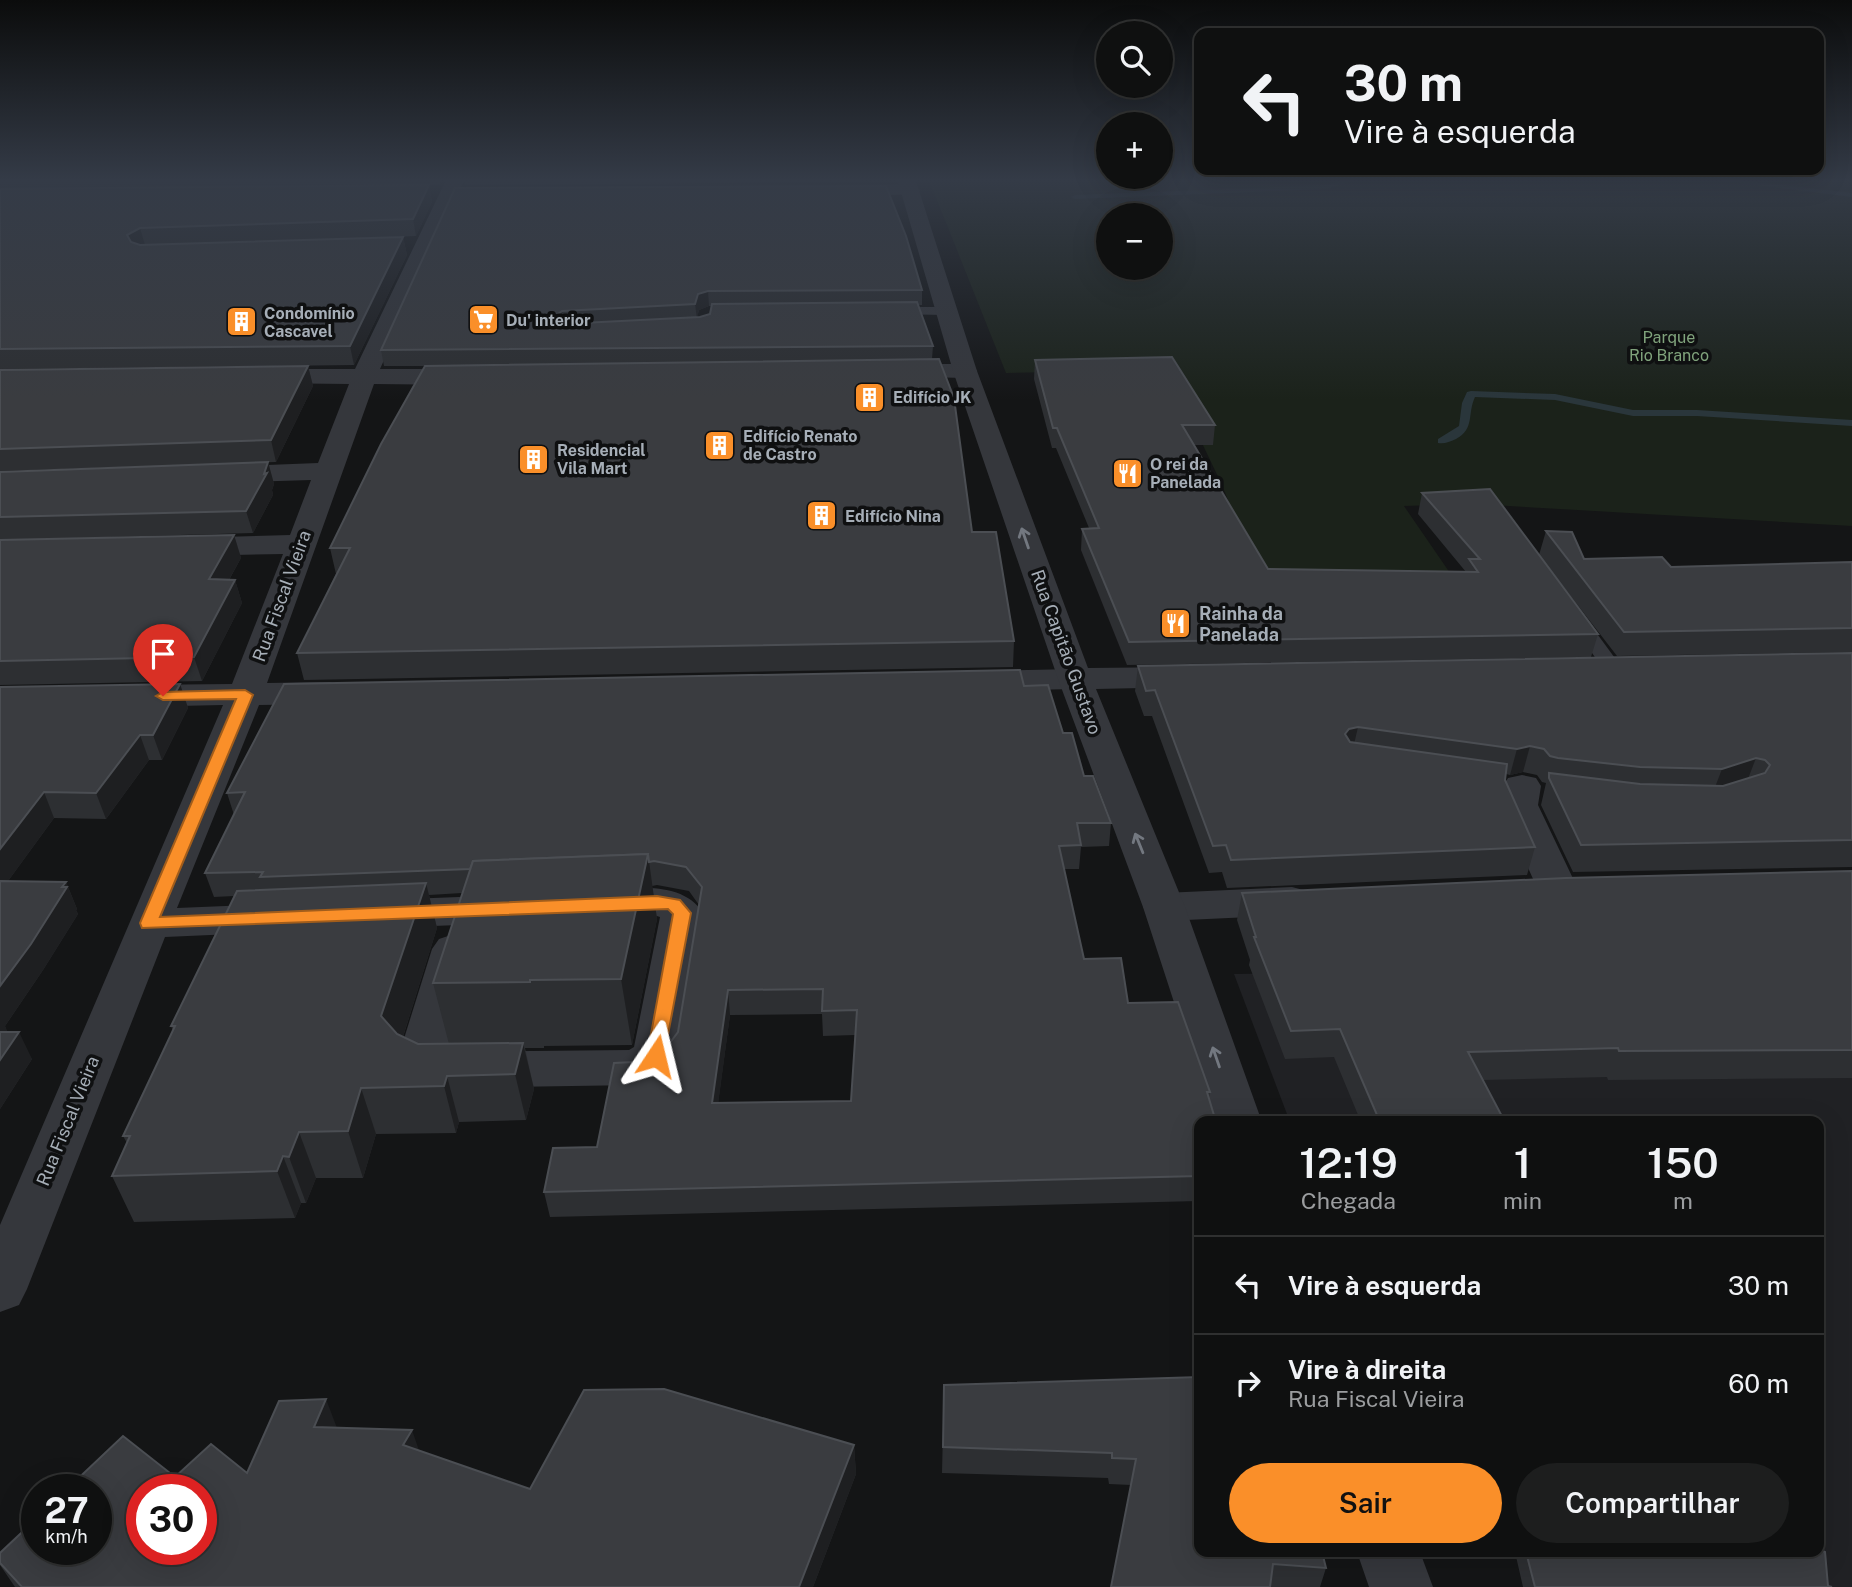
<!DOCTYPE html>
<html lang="pt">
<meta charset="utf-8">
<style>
:root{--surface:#0f1010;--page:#1d1e1e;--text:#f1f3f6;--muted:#9b9d9f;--line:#2f3030;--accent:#fa8f29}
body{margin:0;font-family:"Public Sans",sans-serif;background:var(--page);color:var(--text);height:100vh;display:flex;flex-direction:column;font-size:26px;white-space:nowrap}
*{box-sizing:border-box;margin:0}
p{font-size:23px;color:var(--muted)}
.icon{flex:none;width:38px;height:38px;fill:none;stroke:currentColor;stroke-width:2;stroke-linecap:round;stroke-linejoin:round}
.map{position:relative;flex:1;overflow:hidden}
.panel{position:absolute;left:1194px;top:1116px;width:630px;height:441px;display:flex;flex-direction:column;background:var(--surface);border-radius:14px;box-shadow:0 7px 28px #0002,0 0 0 2px var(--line)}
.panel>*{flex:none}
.hud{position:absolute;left:1194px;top:28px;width:630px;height:147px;border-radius:14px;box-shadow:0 7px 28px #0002,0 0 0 2px var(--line);background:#0f1010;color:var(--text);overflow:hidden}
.controls{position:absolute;left:1096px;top:21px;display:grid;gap:14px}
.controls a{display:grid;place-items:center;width:77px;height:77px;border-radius:50%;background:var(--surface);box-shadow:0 7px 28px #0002,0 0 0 2px var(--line);font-size:35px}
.speed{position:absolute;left:21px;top:1474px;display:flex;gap:14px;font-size:35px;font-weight:700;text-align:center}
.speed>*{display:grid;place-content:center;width:91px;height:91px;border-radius:50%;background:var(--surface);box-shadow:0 7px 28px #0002,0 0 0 2px var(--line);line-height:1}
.speed small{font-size:18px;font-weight:400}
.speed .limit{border:10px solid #d22;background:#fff;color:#111}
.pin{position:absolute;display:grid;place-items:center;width:60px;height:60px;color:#fff;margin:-72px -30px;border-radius:50% 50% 50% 0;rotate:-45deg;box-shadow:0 0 7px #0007}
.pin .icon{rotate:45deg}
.me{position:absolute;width:77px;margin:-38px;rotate:10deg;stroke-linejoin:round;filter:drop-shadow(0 0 5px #0008)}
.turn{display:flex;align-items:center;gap:24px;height:147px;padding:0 35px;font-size:32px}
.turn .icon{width:91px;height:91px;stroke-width:2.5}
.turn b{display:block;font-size:49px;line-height:60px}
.eta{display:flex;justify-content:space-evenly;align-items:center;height:119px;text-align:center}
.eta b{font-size:42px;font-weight:600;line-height:49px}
.cta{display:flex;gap:14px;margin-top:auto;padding:14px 35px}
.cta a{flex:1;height:80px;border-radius:42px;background:var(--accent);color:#111;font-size:28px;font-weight:600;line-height:80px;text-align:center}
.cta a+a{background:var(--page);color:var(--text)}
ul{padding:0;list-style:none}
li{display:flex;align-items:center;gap:21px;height:98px;padding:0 35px;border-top:2px solid var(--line)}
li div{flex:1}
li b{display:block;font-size:26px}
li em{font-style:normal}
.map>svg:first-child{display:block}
.built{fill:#202124}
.green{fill:#1b221a;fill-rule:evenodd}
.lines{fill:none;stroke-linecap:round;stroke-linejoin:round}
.stream{fill:#2a363b;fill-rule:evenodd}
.service{fill:#35373c;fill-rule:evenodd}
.minor{fill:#35373c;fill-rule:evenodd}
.tertiary{fill:#35373c;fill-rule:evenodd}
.wall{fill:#2d2f32;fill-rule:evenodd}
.shaded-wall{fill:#1e1f21}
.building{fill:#3a3c40;stroke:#4b4e53;stroke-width:2;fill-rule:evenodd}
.oneway{stroke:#737880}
.route{fill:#fa8f29;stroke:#a25d1b;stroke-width:2}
.labels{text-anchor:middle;stroke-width:7;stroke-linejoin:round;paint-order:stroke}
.far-poi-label{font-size:16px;font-weight:bold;fill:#a6aeb7;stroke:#0f1011;text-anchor:start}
.far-park-label{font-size:16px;fill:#80a37c;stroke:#0f1011}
.street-label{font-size:18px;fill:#a6aeb7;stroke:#0f1011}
.poi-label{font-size:18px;font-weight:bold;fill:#a6aeb7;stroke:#0f1011;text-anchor:start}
</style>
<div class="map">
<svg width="1852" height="1587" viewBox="0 0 1852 1587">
<rect width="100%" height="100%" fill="#141516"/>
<polygon class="built" points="1852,964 1852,1587 1817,1587 1818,1122 1290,1122 1234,974"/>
<path class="green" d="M 1160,178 L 1852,178 L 1852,526 L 1474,504 L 1404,506 L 1461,589 L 1263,587 L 1222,485 L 1167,370 L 1006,373 L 929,180 ZM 1108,215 L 1160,215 L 1160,268 L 1108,268 Z"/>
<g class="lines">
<g class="stream">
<polygon points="1350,178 1361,178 1327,189 1075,199 1071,197 1075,195 1326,185"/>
<polygon points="1700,178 1722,178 1852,193 1852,197"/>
<path d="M 1471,391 L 1555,394 L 1633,410 L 1697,410 L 1852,420 L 1852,426 L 1697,416 L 1633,416 L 1555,400 L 1475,397 C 1467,414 1475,429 1456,439 C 1449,442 1445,444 1438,443 L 1438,439 L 1459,426 L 1462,403 L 1467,392 Z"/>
</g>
<g class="service">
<polygon points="893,307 946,307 952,311 946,315 889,314 887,311"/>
<polygon points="1578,615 1584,616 1620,665 1622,669 1620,673 1606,673 1569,620"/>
</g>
<g class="minor">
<polygon points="447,178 465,178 380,369 470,369 479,372 483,377 479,382 470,385 374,384 267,683 330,682 342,686 348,693 342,700 330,704 259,705 177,908 276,904 291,908 297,918 291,928 276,932 165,937 27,1289 19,1305 0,1312 0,1225 223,705 132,707 120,703 114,696 120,689 132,685 232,684 283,554 187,556 176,553 172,547 176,541 187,538 290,535 311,480 219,483 209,481 205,475 209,469 219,467 318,463 349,384 258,383 249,381 246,376 249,371 258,369 355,369"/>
<polygon points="911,184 920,190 918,194 835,197 825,191 835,185"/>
<polygon points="891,364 965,364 974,366 977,371 974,376 965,378 882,376 879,371 882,366"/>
<polygon points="1075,669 1087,672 1092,679 1087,686 1075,689 971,691 959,688 954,681 959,674 971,671"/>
<polygon points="1522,775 1536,778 1541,786 1538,805 1578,889 1572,899 1557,903 1542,899 1500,805 1503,786 1508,778"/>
<polygon points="1292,887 1307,891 1313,901 1307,911 1292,915 1164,921 1149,917 1143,907 1149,897 1164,893"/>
<path d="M 633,888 C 659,887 689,890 703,913 L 679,1056 C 670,1073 655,1079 637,1085 L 432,1088 C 415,1082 406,1077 397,1061 L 432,949 L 439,939 L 454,934 L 469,939 L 476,949 L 447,1052 L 629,1050 L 634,1047 L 660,917 C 638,908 611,921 587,915 L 581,905 L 587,895 Z"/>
<polygon points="510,895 525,899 531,909 525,919 510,923 382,928 367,924 361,914 367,904 382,900"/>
</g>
<g class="tertiary">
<polygon points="897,178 915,178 977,371 1088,668 1188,667 1200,670 1205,677 1200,684 1188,687 1096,689 1185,907 1262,1122 1213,1122 1143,907 1058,679 953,371"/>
<polygon points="1357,1552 1420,1552 1433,1587 1369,1587"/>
</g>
</g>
<g class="wall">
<polygon points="0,178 445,178 440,185 429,185 432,202 416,236 286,241 403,237 407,255 354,365 0,369"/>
<polygon points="464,178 863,178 863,182 465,185"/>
<polygon points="958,178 1176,178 958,179"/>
<path d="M 455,188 L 922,290 L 922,305 L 918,305 L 933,346 L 932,359 L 972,532 L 1014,641 L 1013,667 L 304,680 L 297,653 L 336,574 L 330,548 L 425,366 L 384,366 L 381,350 ZM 709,306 L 712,306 L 710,314 L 697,317 L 699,310 Z"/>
<polygon points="1035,360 1215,425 1213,445 1194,445 1268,569 1466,572 1418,514 1422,493 1598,634 1591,657 1127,665 1081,550 1082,529 1089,528 1056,448 1052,448 1034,379"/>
<polygon points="308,366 313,386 276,462 0,471 0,370"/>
<polygon points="268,462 274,484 272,490 273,495 253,533 72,538 234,535 241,558 229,580 235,580 242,603 202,681 0,685 0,472"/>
<polygon points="1546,531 1584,559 1671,567 1852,562 1852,652 1617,656 1539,555"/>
<polygon points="1852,653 1852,867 1573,872 1541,805 1546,783 1542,782 1537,775 1523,772 1510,775 1506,774 1505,780 1535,847 1527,875 1227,888 1222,872 1209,873 1152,716 1144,716 1135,691 1138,666"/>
<polygon points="180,684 188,708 162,760 149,760 106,819 54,818 8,881 66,882 77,909 76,910 78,914 43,970 5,1026 7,1032 32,1059 0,1109 0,687"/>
<path d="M 1024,686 L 1063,733 L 1084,776 L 1111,823 L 1109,846 L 1081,847 L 1079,869 L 1064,869 L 1084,959 L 1128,1003 L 1210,1092 L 1209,1099 L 1199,1122 L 1199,1201 L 550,1217 L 544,1192 L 597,1147 L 634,1062 L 653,1055 L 669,1044 L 678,1032 L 699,905 L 689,891 L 657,885 L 652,886 L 657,919 L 632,1045 L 544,1046 L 544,1048 L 525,1048 L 534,1089 L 526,1120 L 459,1122 L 456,1133 L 376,1134 L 363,1178 L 316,1178 L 306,1203 L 301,1203 L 295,1218 L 134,1222 L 112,1176 L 127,1143 L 123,1136 L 173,1031 L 171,1026 L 234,896 L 214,897 L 205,873 L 234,815 L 227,793 ZM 462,893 L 433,983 L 449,1044 L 418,1044 L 403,1037 L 437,928 L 429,895 ZM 822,1014 L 823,1036 L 855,1035 L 851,1101 L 718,1103 L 730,1015 Z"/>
<polygon points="1852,871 1852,1078 1608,1080 1607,1077 1483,1080 1505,1122 1361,1122 1334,1057 1285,1059 1249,965 1250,960 1237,920 1242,893"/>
<polygon points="1199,1377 1326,1568 1320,1587 1111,1587 1131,1485 1109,1484 1108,1478 942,1473 944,1385"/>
<polygon points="337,1428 419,1451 530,1489 854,1445 856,1474 813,1587 15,1587 0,1565 0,1553 175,1477 247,1473"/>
<polygon points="1515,1552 1818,1552 1828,1586 1832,1587 1523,1587"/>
</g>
<g class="shaded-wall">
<polygon points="439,178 445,178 440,185"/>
<polygon points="429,185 432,202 416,236 413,219"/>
<polygon points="140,228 145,245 132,252 127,235"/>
<polygon points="403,237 407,255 354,365 350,346"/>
<polygon points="708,291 709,306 699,310 697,319 695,304 698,294"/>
<polygon points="562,311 564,326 553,318"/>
<polygon points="308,366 313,386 276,462 271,440"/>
<polygon points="268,462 274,484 272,490 273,495 253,533 246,511 264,474"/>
<polygon points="234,535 241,558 216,603 209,579"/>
<polygon points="235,580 242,603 202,681 194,657"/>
<polygon points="180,684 188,708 162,760 153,735"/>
<polygon points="1358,727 1352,753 1345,734 1349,729"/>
<polygon points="140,735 149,760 106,819 96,793"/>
<polygon points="1530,746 1523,772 1510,775 1517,749"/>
<polygon points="1756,758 1746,784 1712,795 1722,769"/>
<polygon points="44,792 54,818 0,892 0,849"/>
<polygon points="648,854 657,919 632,1045 621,979"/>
<polygon points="66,882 77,909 76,910 78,914 43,970 5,1026 12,1042 19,1032 32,1059 0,1109 0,986"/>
<polygon points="426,883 437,928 395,1062 381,1016"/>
<polygon points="728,990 730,1015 715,1128 712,1103"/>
<polygon points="523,1043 534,1089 526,1120 515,1074"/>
<polygon points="447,1076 459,1122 456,1133 444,1086"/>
<polygon points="361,1088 376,1134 363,1178 348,1131"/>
<polygon points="299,1132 316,1178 306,1203 289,1157"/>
<polygon points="283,1156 301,1203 295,1218 277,1171"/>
<polygon points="326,1399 337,1428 314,1427"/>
<polygon points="412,1430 422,1459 403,1445"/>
<polygon points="854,1445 856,1474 813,1587 799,1587"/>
</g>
<g class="building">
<polygon points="429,185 413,219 140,228 127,235 131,242 140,245 403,237 350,346 0,349 0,189"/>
<polygon points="886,186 906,236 922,290 708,291 698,294 695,304 562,311 553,318 562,324 700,317 710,314 712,304 917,302 933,346 381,350 455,188"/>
<polygon points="1172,357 1215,425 1182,425 1268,569 1478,572 1469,559 1480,559 1422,493 1490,489 1598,634 1129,642 1082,529 1099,528 1057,428 1053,428 1035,360"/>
<polygon points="939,359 954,398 972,532 996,532 1014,641 297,653 350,548 330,548 381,444 425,366"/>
<polygon points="308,366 271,440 0,449 0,370"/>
<polygon points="268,462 264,474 267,473 246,511 0,517 0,472"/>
<polygon points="1546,531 1572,532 1584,559 1662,557 1671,567 1852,562 1852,628 1624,632"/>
<polygon points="234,535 209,579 235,580 194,657 0,661 0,540"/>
<polygon points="1852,653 1852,840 1581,845 1549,778 1549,773 1640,784 1723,786 1765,773 1770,765 1765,760 1756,758 1722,769 1640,767 1558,758 1550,756 1544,749 1530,746 1517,749 1358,727 1349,729 1345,734 1350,742 1507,764 1505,780 1535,847 1231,860 1226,845 1213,846 1155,690 1146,691 1138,666"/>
<path d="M 1020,670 L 1024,686 L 1048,685 L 1063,733 L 1072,733 L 1084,776 L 1093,776 L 1111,823 L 1077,823 L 1081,845 L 1059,846 L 1084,959 L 1121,958 L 1128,1003 L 1178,1002 L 1210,1092 L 1207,1092 L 1216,1122 L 1199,1122 L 1199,1176 L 544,1192 L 553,1148 L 597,1147 L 614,1063 L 634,1062 L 653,1055 L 669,1044 L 678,1032 L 702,887 L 686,867 L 654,861 L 649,862 L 648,854 L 473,861 L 470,869 L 260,877 L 263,872 L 205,873 L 245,792 L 227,793 L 284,684 ZM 823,989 L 822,1011 L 857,1010 L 851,1101 L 712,1103 L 728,990 Z"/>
<polygon points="180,684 153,735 140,735 96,793 44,792 0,849 0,687"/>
<polygon points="648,854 621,979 530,980 530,982 433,983 473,861"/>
<polygon points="1852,871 1852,1050 1619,1051 1618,1048 1468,1052 1505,1122 1380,1122 1340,1029 1291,1031 1254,937 1256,937 1242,893 1566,878"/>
<polygon points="0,881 66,882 62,887 67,887 31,944 0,986"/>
<polygon points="426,883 381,1016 397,1034 418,1044 523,1043 515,1074 447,1076 444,1086 361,1088 348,1131 299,1132 289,1157 283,1156 277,1171 112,1176 130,1136 123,1136 175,1026 171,1026 237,891"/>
<polygon points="0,1032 19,1032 0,1060"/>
<polygon points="1199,1377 1199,1552 1322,1552 1326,1568 1273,1564 1270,1587 1111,1587 1136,1459 1112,1458 1112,1453 943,1447 944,1385"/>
<path d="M 664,1389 L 854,1445 L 799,1587 L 22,1587 L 0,1563 L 0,1553 L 37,1518 L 37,1549 L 96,1549 L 96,1489 L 67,1489 L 123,1436 L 175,1477 L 211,1444 L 247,1473 L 279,1401 L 326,1399 L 314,1427 L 412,1430 L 403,1445 L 530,1489 L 584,1390 ZM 142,1489 L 201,1489 L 201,1549 L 142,1549 Z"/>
<polygon points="1818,1549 1825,1552 1828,1586 1832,1587 1535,1587 1526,1552 1818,1552"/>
</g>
<defs><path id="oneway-shaft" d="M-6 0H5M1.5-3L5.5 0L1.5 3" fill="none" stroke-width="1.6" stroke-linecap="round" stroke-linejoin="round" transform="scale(1.75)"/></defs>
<g class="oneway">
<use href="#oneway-shaft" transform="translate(1025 538) rotate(-109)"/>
<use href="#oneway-shaft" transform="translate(1139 843) rotate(-112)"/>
<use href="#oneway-shaft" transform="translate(1216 1057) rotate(-109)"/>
</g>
<linearGradient id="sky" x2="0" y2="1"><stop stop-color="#0b0c0c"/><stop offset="0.45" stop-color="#343b47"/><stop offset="1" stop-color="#343b47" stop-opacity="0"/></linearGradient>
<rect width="1852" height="400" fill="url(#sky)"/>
<polygon class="route" points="245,690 253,695 160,917 657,896 680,900 691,913 663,1061 649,1061 647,1056 673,914 668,909 142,928 140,923 236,699 163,700 156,696 163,692"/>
<defs>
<symbol id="supermarket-square" viewBox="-11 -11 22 22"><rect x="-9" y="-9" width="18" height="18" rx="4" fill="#fa8f29" stroke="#0f1011"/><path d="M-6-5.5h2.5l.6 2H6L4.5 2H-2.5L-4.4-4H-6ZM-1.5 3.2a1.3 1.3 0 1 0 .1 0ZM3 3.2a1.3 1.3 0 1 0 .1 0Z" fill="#fff"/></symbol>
<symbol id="building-square" viewBox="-11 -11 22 22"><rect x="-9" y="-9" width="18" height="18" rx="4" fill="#fa8f29" stroke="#0f1011"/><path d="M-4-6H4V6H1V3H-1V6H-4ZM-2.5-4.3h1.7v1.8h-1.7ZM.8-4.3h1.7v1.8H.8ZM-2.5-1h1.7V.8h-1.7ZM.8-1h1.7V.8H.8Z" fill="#fff"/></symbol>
<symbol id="restaurant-square" viewBox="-11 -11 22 22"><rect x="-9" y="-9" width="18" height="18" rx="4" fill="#fa8f29" stroke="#0f1011"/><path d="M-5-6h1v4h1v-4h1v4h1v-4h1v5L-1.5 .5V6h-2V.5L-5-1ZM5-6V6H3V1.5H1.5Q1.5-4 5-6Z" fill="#fff"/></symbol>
</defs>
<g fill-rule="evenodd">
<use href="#supermarket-square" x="466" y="302" width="35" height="35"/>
<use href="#building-square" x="224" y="304" width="35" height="35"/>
<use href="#building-square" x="852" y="380" width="35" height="35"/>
<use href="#building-square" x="702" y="428" width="35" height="35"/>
<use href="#building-square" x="516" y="442" width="35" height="35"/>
<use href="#restaurant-square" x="1110" y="456" width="35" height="35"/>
<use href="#building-square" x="804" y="498" width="35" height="35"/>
<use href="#restaurant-square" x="1158" y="606" width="35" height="35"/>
</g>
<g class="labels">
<g class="far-poi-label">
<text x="264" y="319">Condomínio<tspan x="264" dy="18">Cascavel</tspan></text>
<text x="506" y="326">Du' interior</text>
<text x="893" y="403">Edifício JK</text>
<text x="743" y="442">Edifício Renato<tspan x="743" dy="18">de Castro</tspan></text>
<text x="557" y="456">Residencial<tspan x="557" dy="18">Vila Mart</tspan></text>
<text x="1150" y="470">O rei da<tspan x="1150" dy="18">Panelada</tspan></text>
<text x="845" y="522">Edifício Nina</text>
</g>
<g class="far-park-label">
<text x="1669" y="343">Parque<tspan x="1669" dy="18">Rio Branco</tspan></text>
</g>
<g class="street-label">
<text transform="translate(282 596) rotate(-70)" y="6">Rua Fiscal Vieira</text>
<text transform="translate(1066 652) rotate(70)" y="6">Rua Capitão Gustavo</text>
<text transform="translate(68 1121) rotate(-68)" y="6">Rua Fiscal Vieira</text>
</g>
<g class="poi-label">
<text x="1199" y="620">Rainha da<tspan x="1199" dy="21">Panelada</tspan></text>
</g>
</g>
</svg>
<div class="controls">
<a><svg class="icon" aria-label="search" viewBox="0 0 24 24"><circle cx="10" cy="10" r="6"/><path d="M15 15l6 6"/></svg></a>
<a>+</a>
<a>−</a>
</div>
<div class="speed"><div>27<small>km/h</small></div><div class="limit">30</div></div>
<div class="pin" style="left:163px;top:696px;background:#d93025"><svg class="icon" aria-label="arrive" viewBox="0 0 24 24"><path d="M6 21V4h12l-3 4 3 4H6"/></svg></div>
<svg class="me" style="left:656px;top:1056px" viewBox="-20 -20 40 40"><path d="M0-17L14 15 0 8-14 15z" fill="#fa8f29" stroke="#fff" stroke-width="4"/></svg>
<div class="hud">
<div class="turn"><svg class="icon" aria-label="left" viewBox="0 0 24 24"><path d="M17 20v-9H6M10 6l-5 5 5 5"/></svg><div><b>30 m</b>Vire à esquerda</div></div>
</div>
<section class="panel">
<div class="eta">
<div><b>12:19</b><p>Chegada</p></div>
<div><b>1</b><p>min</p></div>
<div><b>150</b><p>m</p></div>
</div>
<ul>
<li><svg class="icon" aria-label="left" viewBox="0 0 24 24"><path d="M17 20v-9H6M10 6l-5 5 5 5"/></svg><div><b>Vire à esquerda</b></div><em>30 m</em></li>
<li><svg class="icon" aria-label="right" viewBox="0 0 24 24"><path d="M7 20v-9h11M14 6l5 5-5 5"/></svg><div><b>Vire à direita</b><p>Rua Fiscal Vieira</p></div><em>60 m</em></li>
</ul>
<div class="cta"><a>Sair</a><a>Compartilhar</a></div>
</section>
</div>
